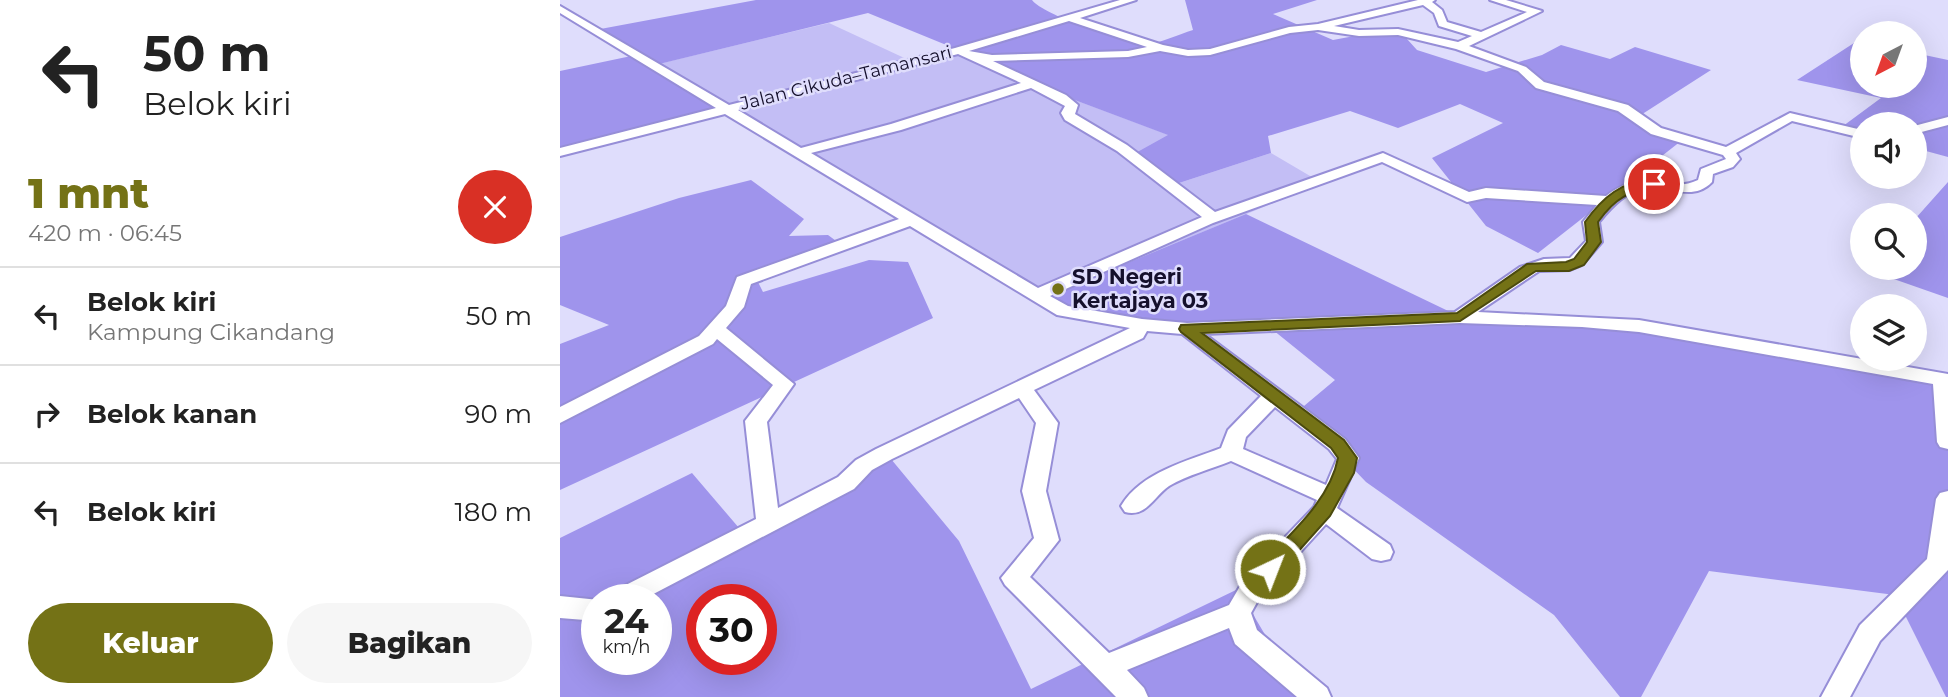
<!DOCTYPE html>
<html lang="id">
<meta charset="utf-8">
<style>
:root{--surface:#fff;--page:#f6f6f6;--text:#222;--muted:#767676;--line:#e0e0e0;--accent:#747216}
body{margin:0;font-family:Montserrat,sans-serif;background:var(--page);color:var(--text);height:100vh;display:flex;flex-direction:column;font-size:26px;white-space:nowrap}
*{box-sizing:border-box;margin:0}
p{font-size:23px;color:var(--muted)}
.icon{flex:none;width:38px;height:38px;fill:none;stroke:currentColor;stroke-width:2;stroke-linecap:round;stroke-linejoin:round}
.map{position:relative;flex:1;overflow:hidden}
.details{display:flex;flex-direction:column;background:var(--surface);width:560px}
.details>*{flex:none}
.hud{background:#fff;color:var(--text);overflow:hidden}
.needle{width:46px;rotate:221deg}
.buttons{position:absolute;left:1290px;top:21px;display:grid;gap:14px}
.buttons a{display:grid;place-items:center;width:77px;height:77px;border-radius:50%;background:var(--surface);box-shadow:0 7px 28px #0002;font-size:35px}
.speed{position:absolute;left:21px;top:584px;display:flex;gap:14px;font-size:35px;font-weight:700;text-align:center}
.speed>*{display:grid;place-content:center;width:91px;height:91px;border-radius:50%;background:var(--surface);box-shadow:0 7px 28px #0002;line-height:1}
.speed small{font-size:18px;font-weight:400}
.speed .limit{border:10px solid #d22;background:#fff;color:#111}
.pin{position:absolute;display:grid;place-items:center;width:60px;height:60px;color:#fff;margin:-30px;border:4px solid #fff;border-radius:50%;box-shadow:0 2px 7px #0007}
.me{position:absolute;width:77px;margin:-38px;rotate:43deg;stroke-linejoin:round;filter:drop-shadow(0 0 5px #0008)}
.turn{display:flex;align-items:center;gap:24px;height:147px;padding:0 28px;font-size:32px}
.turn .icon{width:91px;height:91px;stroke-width:2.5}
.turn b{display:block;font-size:49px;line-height:60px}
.round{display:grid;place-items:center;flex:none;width:74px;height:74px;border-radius:37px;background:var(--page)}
.head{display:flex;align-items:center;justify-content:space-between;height:119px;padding:0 28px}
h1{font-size:42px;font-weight:800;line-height:52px;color:var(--accent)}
.cta{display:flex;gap:14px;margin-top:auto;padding:14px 28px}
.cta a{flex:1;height:80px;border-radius:42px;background:var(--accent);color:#fff;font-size:28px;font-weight:800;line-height:80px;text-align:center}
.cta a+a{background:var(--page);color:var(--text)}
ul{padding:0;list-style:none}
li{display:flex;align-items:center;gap:21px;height:98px;padding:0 28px;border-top:2px solid var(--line)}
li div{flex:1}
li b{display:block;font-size:26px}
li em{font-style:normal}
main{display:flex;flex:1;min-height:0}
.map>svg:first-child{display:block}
.green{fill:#c3bef5}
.forest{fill:#9f94ec;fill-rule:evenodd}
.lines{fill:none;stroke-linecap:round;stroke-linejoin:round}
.minor-casing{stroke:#968ed7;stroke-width:4}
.minor{fill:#fff;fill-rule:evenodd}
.route{fill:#747216;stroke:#4b4a0e;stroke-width:2}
.poi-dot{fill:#747216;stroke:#dfddfc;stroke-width:2.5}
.labels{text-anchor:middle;stroke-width:5;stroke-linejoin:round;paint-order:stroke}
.far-street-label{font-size:18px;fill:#15102c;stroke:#dfddfc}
.poi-label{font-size:21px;font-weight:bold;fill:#15102c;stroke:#dfddfc;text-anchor:start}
</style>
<main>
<section class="details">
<div class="hud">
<div class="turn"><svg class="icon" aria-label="left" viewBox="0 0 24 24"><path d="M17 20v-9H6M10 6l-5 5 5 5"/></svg><div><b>50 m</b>Belok kiri</div></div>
</div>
<div class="head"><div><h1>1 mnt</h1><p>420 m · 06:45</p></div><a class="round" style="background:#d93025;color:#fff"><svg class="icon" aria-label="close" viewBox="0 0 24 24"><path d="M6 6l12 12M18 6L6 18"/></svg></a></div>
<ul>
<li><svg class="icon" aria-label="left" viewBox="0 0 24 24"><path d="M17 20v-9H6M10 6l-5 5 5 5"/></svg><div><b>Belok kiri</b><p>Kampung Cikandang</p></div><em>50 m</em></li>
<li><svg class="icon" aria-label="right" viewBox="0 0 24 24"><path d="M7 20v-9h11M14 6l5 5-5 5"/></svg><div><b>Belok kanan</b></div><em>90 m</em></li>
<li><svg class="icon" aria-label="left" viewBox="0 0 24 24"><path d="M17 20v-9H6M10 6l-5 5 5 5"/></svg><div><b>Belok kiri</b></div><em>180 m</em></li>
</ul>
<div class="cta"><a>Keluar</a><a>Bagikan</a></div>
</section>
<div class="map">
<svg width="1388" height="697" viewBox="0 0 1388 697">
<rect width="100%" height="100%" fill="#dfddfc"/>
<polygon class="green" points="269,23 353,62 401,51 445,74 609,135 616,184 711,153 762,183 480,299 94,65"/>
<g class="forest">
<path d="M 196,0 L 472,0 C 483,15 565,43 585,44 C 599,44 619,34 633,30 L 625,0 L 757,0 L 713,14 L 773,40 L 837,28 L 857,50 L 926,72 L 982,55 L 1001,45 L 1050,59 L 1075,47 L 1151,70 L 1073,120 L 1121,141 L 978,253 L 926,226 L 872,158 L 943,123 L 900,104 L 838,128 L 790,111 L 708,136 L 711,153 L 616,184 L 572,155 L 608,135 L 445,74 L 401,51 L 308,13 L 95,65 L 168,109 L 0,153 L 0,71 L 76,55 L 35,30 Z"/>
<polygon points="1294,43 1302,44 1302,86 1354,86 1355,53 1388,60 1388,157 1355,148 1354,124 1302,124 1302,135 1279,129 1321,98 1237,80"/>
<polygon points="191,180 244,219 229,236 268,235 283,246 198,282 203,292 309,260 348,262 373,318 0,490 0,344 49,325 0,305 0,237 119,198"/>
<polygon points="1388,182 1388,298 1308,270 1310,268 1354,268 1355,219"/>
<polygon points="686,214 907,320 1089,327 1388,378 1388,697 1386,697 1335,595 1149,571 1081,697 1060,697 994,615 806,482 738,411 775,380 713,330 616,335 501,312 480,299"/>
<path d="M 331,459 L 399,541 L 471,689 L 678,589 L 742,697 L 0,697 L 0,538 L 132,473 L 185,535 ZM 37,600 L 96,600 L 96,660 L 37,660 ZM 142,600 L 201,600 L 201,660 L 142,660 Z"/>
</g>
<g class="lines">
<defs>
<g id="minor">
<path d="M 560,0 L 576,0 L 520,18 L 603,45 L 628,50 L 650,49 L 729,27 L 758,24 L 858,0 L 875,0 L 872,2 L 882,10 L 887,22 L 921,32 L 967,12 L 930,0 L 946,0 L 982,11 L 909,46 L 966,67 L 984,82 L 1068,105 L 1101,128 L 1166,147 L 1230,113 L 1302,130 L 1302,138 L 1232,121 L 1176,153 L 1180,159 L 1173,167 L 1153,174 L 1152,182 C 1132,203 1107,184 1083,188 C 1065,192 1050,208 1039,222 L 1042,242 L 1022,265 L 1010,270 L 979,271 L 918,312 L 1079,320 L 1388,374 L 1388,449 L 1380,447 L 1377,442 L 1373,384 L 1079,332 L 1022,327 L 900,323 L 645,334 L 785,439 L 799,458 L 777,508 L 830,545 L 833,552 L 830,559 L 821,561 L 812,559 L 766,524 L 701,595 L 691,613 L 697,630 L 767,688 L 771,697 L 737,697 L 675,644 L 669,628 L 567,670 L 584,688 L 588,697 L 556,697 L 445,585 L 441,578 L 474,538 L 462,491 L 476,423 L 459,398 L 332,459 L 312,470 L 294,489 L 82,600 L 46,600 L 50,593 L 196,519 L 185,421 L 213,385 L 157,339 L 153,344 L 0,423 L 0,407 L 139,336 L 166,306 L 177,277 L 339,219 L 165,114 L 0,156 L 0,148 L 156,108 L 0,13 L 0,6 L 169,105 L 395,48 ZM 863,5 L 874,13 L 879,26 L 912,36 L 898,42 L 838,29 L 799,30 L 774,26 ZM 509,21 L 587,47 L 568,51 L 432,55 L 409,51 ZM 758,30 L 799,36 L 838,35 L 896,49 L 958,71 L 976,88 L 1058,111 L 1091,134 L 1163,155 L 1166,159 L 1141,169 L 1138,180 C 1107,195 1088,164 1046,196 L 926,188 L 909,192 L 823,153 L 655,212 L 567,145 L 515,114 L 518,105 L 506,95 L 433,61 L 568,57 L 600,51 L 628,56 L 650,55 L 730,33 ZM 398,54 L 461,83 L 331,124 L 241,148 L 178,110 ZM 471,88 L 505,106 L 501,113 L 505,120 L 557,151 L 642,217 L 478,288 L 251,153 L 341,130 ZM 822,162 L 907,202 L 926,198 L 1037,205 L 1023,222 L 1026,241 L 1010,258 L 984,259 L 960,267 L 895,312 L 627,323 L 582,319 L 508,306 L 490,296 L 653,223 ZM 350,226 L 497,315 L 570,328 L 316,449 L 296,460 L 278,477 L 218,508 L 207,422 L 234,384 L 166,328 L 184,307 L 191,284 ZM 587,331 L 622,334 L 701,396 L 668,430 L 661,448 C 628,461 581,472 561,506 L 565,512 C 586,518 594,496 609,486 C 628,475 651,469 671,461 L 757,500 L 754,507 L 683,581 L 669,605 L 549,653 L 470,577 L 499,540 L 486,491 L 498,423 L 474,390 L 583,338 ZM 715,407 L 769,449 L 777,459 L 766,485 L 683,449 L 686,437 Z"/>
<polygon points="1388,117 1388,125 1354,134 1354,126"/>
<polygon points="1388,491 1388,570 1320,641 1290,697 1261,697 1300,625 1367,559 1376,499 1380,493"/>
<polygon points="0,596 39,600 37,600 37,621 0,618"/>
</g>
</defs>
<use href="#minor" class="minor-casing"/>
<use href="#minor" class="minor"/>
</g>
<path class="route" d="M 1094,180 L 1098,181 L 1098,186 C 1068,192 1056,197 1038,222 L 1041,242 L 1024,265 L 1009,271 L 976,271 L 900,321 L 642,333 L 784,440 L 797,458 L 794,473 L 770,516 L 717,575 L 710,577 L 703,575 L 700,569 L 703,563 C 731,533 770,500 778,458 L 771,448 L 621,332 L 619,329 L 621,325 L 897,313 L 967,264 L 1006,262 L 1014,259 L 1027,242 L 1025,222 C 1042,198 1062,180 1094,180 Z"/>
<circle class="poi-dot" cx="498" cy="289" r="7"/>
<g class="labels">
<g class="far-street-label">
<text transform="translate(286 78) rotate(-14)" y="6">Jalan Cikuda–Tamansari</text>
</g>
<g class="poi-label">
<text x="512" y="284">SD Negeri<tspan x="512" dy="24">Kertajaya 03</tspan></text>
</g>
</g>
</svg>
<div class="buttons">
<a><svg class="needle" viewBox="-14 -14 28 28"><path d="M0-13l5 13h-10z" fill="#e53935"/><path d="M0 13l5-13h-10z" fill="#767676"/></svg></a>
<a><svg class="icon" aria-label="sound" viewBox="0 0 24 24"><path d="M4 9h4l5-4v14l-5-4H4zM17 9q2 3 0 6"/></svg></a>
<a><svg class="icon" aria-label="search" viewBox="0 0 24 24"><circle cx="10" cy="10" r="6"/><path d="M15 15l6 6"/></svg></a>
<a><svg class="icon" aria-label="layers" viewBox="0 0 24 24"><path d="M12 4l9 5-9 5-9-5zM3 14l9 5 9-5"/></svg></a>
</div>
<div class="speed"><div>24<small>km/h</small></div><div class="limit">30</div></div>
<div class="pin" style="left:1094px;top:184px;background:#d93025"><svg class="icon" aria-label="arrive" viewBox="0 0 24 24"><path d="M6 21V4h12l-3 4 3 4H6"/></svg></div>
<svg class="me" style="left:710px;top:569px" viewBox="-20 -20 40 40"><circle r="17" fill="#747216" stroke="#fff" stroke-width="3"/><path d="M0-11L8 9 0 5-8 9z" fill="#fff"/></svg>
</div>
</main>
